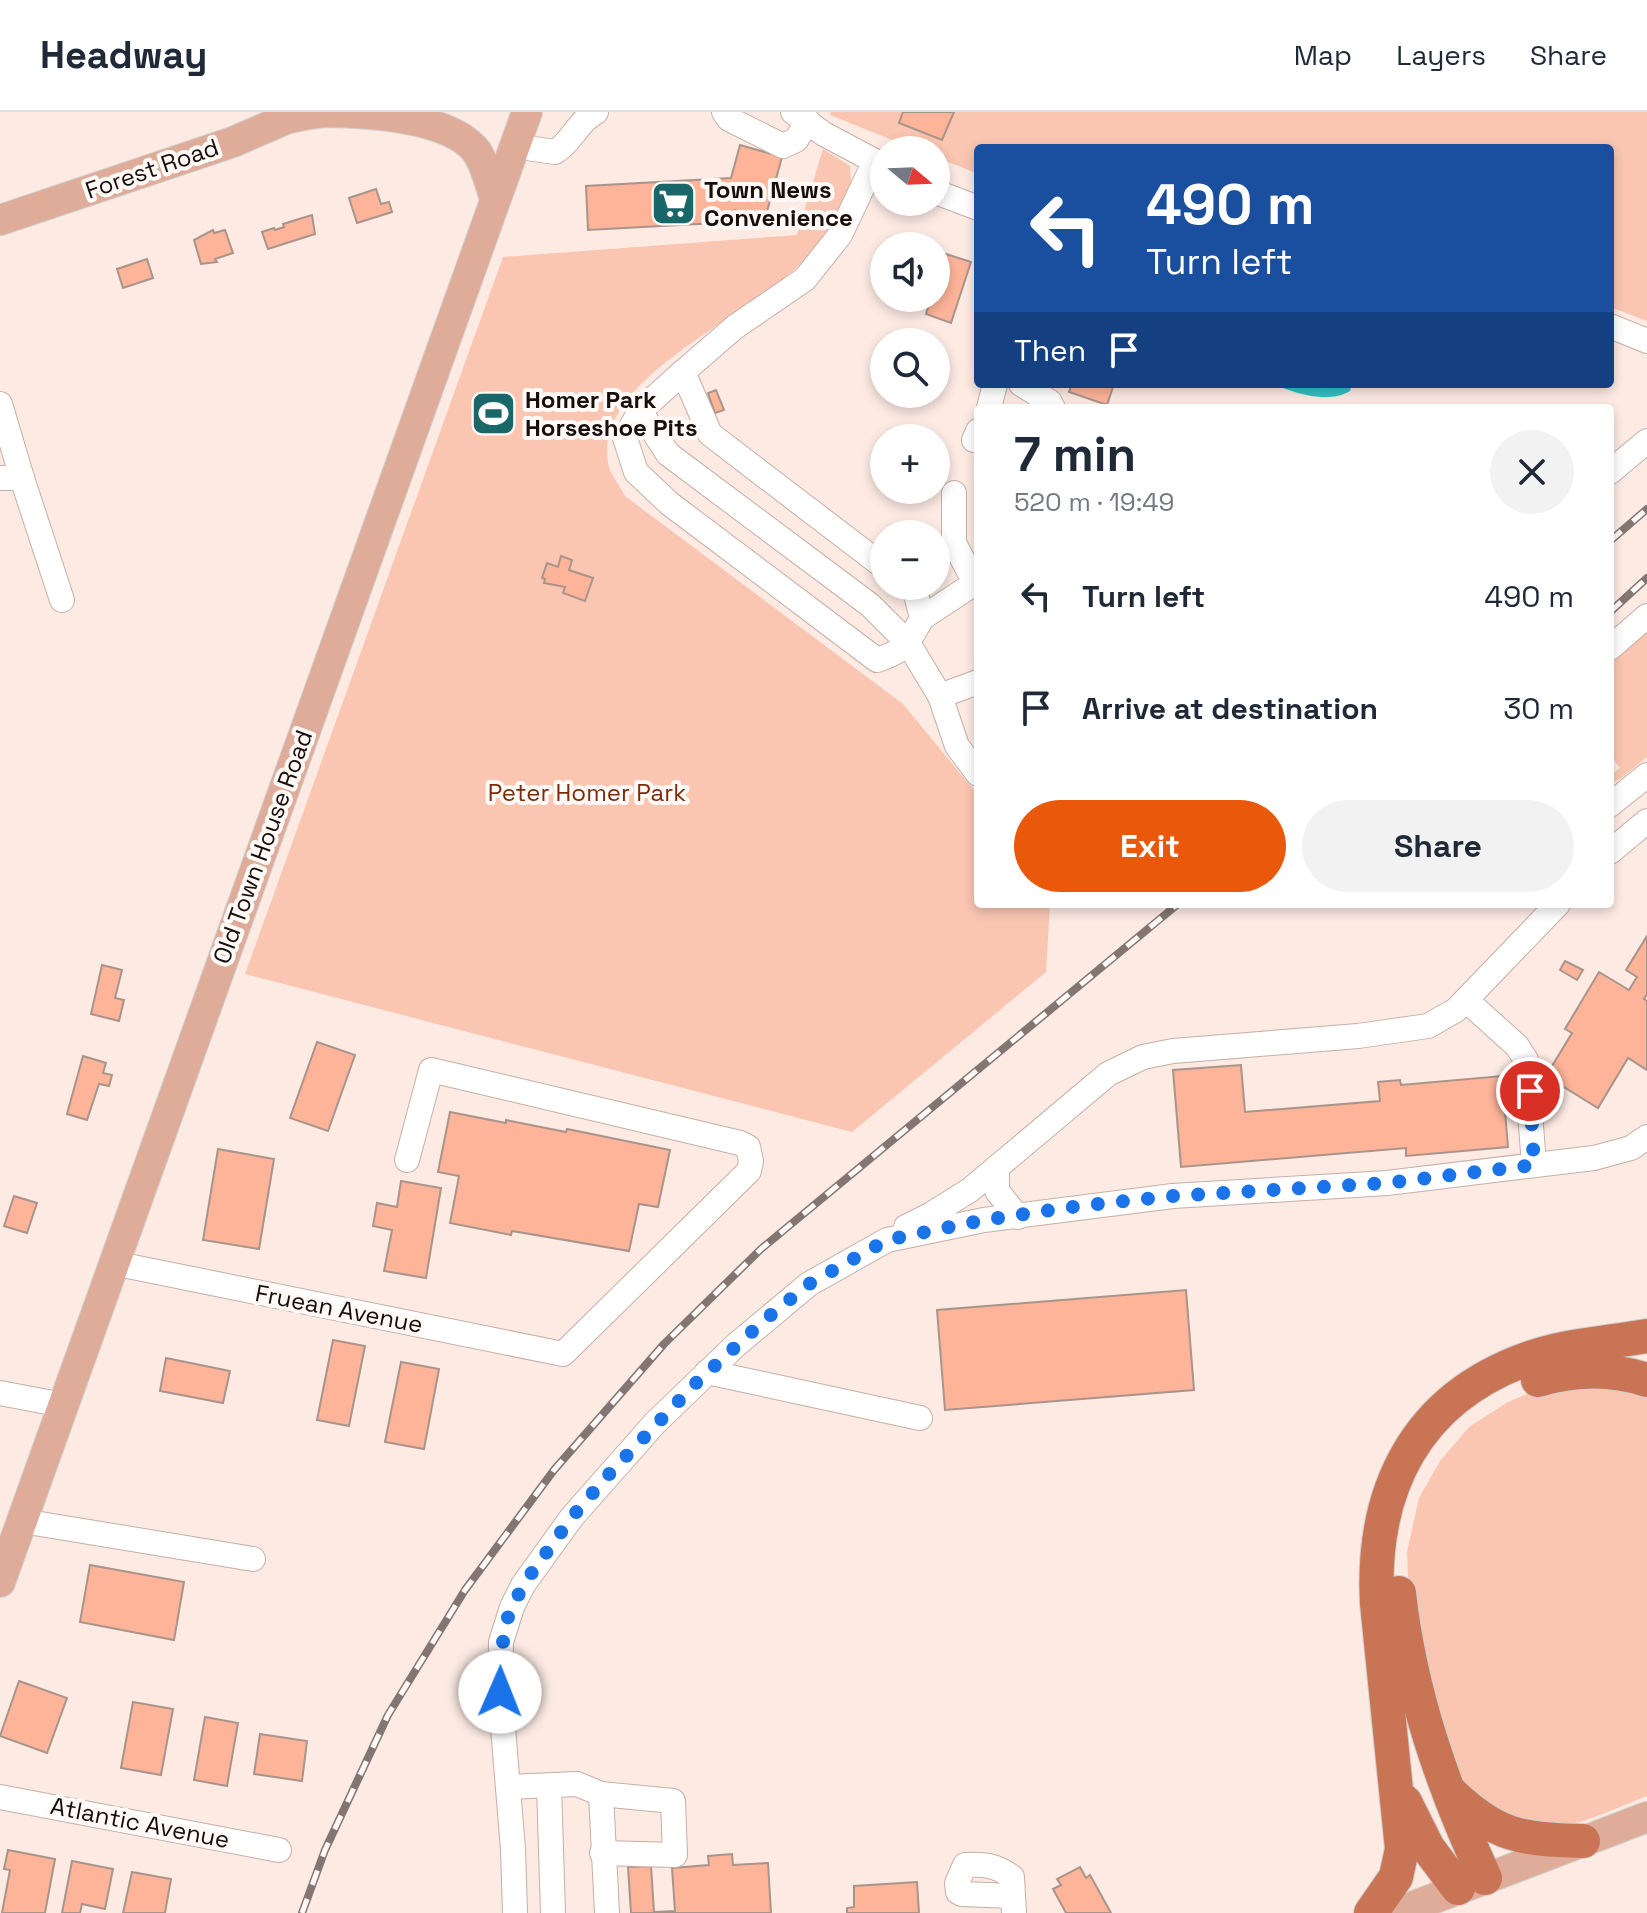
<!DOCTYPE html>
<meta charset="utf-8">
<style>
:root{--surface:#fff;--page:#f2f2f3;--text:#1f2937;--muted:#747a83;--line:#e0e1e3;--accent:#ea580c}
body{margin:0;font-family:"Space Grotesk",sans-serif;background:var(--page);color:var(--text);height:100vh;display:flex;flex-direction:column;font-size:30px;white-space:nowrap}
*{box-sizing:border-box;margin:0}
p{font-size:26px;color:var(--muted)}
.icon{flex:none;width:44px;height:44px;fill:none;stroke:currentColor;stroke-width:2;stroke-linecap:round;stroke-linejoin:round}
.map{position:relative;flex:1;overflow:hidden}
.side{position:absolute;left:974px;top:292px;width:640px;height:504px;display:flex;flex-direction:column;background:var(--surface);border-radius:8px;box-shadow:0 4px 12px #0003}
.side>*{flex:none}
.banner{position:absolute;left:974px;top:32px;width:640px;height:244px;border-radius:8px;box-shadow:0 4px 12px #0003;background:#1a4fa0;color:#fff;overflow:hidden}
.needle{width:52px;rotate:109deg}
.fabs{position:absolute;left:870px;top:24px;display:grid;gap:16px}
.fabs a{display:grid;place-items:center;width:80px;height:80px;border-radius:50%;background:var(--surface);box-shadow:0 4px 12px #0003;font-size:40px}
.pin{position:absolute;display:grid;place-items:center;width:68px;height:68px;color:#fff;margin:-34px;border:4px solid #fff;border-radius:50%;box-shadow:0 2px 8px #0007}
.me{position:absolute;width:88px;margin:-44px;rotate:1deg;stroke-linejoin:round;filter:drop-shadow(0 0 6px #0008)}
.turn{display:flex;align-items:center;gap:28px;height:168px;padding:0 40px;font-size:36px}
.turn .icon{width:104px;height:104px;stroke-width:2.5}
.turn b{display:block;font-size:56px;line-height:68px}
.then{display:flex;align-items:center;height:76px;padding:0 40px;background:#0003;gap:16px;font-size:30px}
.round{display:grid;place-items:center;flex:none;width:84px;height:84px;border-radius:42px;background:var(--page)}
.headline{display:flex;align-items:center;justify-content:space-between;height:136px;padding:0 40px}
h1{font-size:48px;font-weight:700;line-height:60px}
.cta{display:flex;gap:16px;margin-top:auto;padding:16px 40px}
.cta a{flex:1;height:92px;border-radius:48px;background:var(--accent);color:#fff;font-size:32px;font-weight:700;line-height:92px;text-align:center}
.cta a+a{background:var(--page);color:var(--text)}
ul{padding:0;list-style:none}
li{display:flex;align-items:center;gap:24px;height:112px;padding:0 40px}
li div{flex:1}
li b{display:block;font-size:30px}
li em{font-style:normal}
header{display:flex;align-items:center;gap:48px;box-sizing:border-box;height:112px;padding:0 40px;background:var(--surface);border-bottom:2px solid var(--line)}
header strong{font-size:38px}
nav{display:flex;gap:44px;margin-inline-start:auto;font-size:28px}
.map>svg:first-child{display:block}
.green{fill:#fac6b2}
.water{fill:#30c1c5}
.building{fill:#fdb499;stroke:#a9948c;stroke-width:2}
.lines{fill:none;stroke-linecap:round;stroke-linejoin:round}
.minor-casing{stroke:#c5afa6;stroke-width:26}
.major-casing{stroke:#d0cfce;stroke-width:32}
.highway-casing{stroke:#d0cfce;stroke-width:36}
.minor{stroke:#fff;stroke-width:24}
.major{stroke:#deac99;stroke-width:30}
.highway{stroke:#c87455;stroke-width:34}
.rail-casing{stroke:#837672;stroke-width:8}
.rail{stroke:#fffaf8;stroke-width:5;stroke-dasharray:15;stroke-linecap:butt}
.route{stroke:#1a73e8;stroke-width:14;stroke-dasharray:0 25.2}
.labels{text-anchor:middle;stroke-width:8;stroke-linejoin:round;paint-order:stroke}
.street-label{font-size:24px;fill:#150e0b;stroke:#fffaf8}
.poi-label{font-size:24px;font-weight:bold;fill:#150e0b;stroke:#fffaf8;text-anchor:start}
.park-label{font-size:24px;fill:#7b2d09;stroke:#fffaf8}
</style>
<header>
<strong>Headway</strong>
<nav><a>Map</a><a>Layers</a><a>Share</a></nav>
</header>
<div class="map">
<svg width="1647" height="1801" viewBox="0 0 1647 1801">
<rect width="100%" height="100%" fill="#fceae3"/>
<g class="green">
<polygon points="831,0 1647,0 1647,209 1610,195 1610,36 978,36 978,62 936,45 936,38 917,38 830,3"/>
<path d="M 823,37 L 850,54 C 850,62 852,71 851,79 C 829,186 590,244 608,351 C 610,362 620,374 625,384 L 903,592 L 978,683 L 978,792 L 1050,792 L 1046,860 L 852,1020 L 245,862 L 503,145 L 797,123 Z"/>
<polygon points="1647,510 1647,645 1620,667 1610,671 1610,664 1620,656 1610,643 1610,541"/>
<path d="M 1549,1273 L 1647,1279 L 1647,1684 C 1612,1697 1553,1729 1516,1712 C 1496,1703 1477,1687 1459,1675 L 1410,1508 L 1407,1440 L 1419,1386 L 1440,1349 L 1469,1315 L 1508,1290 Z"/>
</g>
<path class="water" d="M 1271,272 L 1352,272 L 1350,279 C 1327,293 1294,280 1271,272 Z"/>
<g class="building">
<polygon points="903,0 954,0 942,28 899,11"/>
<polygon points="740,33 782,45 765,107 735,98 735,110 588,118 586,74 731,66"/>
<polygon points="376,77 381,92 389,90 392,100 357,111 349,86"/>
<polygon points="312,103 315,122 268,137 262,120 274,116 275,118 284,115 283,112"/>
<polygon points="213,118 214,121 225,118 233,141 215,147 217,150 201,152 194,128"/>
<polygon points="946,142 971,150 951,211 926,202 931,186 936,186 936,172"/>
<polygon points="147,147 153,166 123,176 117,157"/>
<polygon points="1072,272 1114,272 1107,293 1069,280"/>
<polygon points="716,278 724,298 715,301 708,281"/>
<polygon points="561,444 572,448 569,458 593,466 585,489 563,481 565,475 544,471 545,467 542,466 547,451 558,455"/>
<polygon points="1647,824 1647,882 1644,887 1647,889 1647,958 1628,946 1598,996 1546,964 1572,921 1565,917 1599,860 1629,878 1637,865 1626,858"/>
<polygon points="1565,849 1583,858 1577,868 1560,858"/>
<polygon points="102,853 122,858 115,886 124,888 119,909 91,902"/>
<polygon points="317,930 355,943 328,1019 290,1006"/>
<polygon points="83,944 106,951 103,961 112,963 109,974 99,972 87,1008 67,1002"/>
<polygon points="1241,953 1245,1000 1380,989 1378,970 1400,968 1401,973 1502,964 1508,1035 1406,1044 1406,1036 1181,1055 1173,958"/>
<polygon points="450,1000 506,1011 506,1008 566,1020 567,1017 670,1038 658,1095 639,1092 629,1139 512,1119 511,1123 450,1111 459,1064 438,1060"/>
<polygon points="218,1037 274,1047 259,1137 203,1128"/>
<polygon points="401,1069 441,1076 426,1166 384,1159 392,1118 373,1114 377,1091 397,1095"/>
<polygon points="14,1084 37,1091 27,1121 4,1114"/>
<polygon points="1186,1178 1194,1278 945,1298 937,1198"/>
<polygon points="333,1228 365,1234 349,1314 317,1308"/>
<polygon points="166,1246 230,1259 223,1291 160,1279"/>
<polygon points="401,1250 439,1257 424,1337 385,1330"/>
<polygon points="90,1453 184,1470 174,1528 80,1510"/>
<polygon points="19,1569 67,1586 47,1641 0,1624"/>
<polygon points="133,1590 173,1597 161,1663 121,1656"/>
<polygon points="205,1605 238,1611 227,1674 194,1668"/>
<polygon points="260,1622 307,1629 302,1669 254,1662"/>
<polygon points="8,1738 55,1747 45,1801 2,1801 10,1758 4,1757"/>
<polygon points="732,1742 733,1753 768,1751 771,1801 631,1801 628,1755 651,1754 654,1800 675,1799 672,1756 709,1753 708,1744"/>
<polygon points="72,1749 113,1757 105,1797 82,1792 80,1801 62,1801"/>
<polygon points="1080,1755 1086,1766 1090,1763 1111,1801 1066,1801 1053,1777 1061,1773 1057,1767"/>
<polygon points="132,1760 171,1767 165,1801 123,1801"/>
<polygon points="917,1770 919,1801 847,1801 847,1796 854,1795 854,1774"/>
</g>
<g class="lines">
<defs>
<g id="minor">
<polyline points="724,0 729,7 783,34 796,28 808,9"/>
<polyline points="793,0 824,22 884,54"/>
<path d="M 513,34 L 555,40 C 572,30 578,9 596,0"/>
<path d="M 875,49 L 840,123 L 805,167 L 735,215 L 683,260 L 640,299 L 625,326 L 636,360 L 670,392 L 877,548 C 907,538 907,532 922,506 L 915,479 L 908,474"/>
<polyline points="936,80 978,96"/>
<polyline points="1610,214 1647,229"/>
<polyline points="683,260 710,322 884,455"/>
<polyline points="1021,272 1050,290 1053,296"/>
<polyline points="0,292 22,366 0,366"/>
<polyline points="989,296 995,272"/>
<polyline points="640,299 668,342 870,493 908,531 940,584 957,634 978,662"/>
<polyline points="974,328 978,319"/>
<polyline points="1610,360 1647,329"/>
<polyline points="22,366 62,488"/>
<polyline points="954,381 954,431 975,471"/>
<polyline points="922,506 978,469"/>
<polyline points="1610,536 1647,504"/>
<polyline points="940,584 978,570"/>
<polyline points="1610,693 1647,663"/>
<polyline points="1610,740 1647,709"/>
<polyline points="1466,888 1517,934 1526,948 1534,1053"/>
<polyline points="997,1055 997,1079 1018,1105"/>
<polyline points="906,1115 930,1103 970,1078 1108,962 1143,945 1173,939 1358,924 1428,914 1456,898 1558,792"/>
<polyline points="113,1151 563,1242 749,1059 751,1049 748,1035 740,1031 431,958 407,1048"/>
<polyline points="707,1260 920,1306"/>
<polyline points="0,1281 63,1293"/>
<polyline points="22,1409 253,1447"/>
<polyline points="549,1674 553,1801"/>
<polyline points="508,1675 577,1672 601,1682 607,1801"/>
<polyline points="601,1682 673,1689 675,1743 602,1741"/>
<polyline points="0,1685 279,1738"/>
<path d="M 1013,1784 L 962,1782 L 958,1780 L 957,1771 L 965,1753 C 984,1752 996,1753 1012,1765 L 1014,1801"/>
<polyline points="515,1801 513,1737 500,1580 501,1530 512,1495 523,1473 572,1405 655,1311 736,1233 809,1172 887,1128 984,1108 1173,1084 1387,1071 1594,1046 1631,1036 1647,1025"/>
</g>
<g id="major">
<path d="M 288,6 C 300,4 312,1 325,0 C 365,0 451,5 477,40 C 486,54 490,72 495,87"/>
<polyline points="0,108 233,30 302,0"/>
<polyline points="0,1470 527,0"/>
<polyline points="1396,1801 1647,1705"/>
</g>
<g id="highway">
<path d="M 1538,1268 C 1575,1257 1610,1256 1647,1268"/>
<path d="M 1399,1481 C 1410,1581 1443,1675 1485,1766"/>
<path d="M 1450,1680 C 1497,1725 1520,1727 1583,1729"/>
<polyline points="1405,1690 1428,1736 1458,1776"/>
<path d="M 1371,1801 L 1396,1765 L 1402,1737 L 1377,1491 C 1371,1377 1416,1287 1527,1247 C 1565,1233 1607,1231 1647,1224"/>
</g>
</defs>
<use href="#minor" class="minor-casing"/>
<use href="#major" class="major-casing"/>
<use href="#highway" class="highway-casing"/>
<use href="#minor" class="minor"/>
<use href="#major" class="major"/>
<use href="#highway" class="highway"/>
<defs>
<g id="rail">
<polyline points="1610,429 1647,397"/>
<polyline points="1610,500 1647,466"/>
<polyline points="302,1801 325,1738 388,1603 465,1478 554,1358 664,1232 761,1137 1178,792"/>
</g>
</defs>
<use href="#rail" class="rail-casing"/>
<use href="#rail" class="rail"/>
</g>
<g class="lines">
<polyline class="route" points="500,1580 504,1514 523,1473 572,1405 611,1360 696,1271 767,1206 809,1172 887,1128 984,1108 1079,1094 1173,1084 1387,1071 1534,1053 1530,979"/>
</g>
<defs>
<symbol id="supermarket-square" viewBox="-11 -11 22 22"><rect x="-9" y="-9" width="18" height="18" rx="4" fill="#196769" stroke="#fffaf8"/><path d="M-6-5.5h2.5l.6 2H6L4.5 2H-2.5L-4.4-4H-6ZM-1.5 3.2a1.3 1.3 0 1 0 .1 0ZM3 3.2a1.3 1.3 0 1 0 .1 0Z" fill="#fff"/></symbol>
<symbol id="stadium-square" viewBox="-11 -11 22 22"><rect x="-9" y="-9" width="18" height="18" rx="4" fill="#196769" stroke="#fffaf8"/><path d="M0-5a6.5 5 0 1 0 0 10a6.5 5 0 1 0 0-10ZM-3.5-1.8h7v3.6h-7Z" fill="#fff"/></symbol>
</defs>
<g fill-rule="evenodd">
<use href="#supermarket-square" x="648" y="66" width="51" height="51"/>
<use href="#stadium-square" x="468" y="276" width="51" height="51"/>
</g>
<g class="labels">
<g class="street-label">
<text transform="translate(152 57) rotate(-19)" y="8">Forest Road</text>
<text transform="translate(263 735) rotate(-70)" y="8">Old Town House Road</text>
<text transform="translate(339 1197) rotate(11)" y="8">Fruean Avenue</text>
<text transform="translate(140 1711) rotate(11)" y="8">Atlantic Avenue</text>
</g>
<g class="poi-label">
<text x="704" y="86">Town News<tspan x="704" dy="28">Convenience</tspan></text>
<text x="525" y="296">Homer Park<tspan x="525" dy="28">Horseshoe Pits</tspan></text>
</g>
<g class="park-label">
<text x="587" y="689">Peter Homer Park</text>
</g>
</g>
</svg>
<div class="fabs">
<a><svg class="needle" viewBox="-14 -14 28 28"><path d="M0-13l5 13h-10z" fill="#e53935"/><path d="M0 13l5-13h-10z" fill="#747a83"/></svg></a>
<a><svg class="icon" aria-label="sound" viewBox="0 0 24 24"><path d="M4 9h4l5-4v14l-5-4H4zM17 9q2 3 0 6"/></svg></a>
<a><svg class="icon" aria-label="search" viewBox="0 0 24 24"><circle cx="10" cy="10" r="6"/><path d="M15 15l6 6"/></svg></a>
<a>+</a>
<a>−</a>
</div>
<div class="pin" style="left:1530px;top:979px;background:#d93025"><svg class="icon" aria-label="arrive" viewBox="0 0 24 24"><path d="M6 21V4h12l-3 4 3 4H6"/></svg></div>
<svg class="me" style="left:500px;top:1580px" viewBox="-20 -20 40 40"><circle r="19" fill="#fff"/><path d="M0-13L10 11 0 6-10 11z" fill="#1a73e8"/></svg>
<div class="banner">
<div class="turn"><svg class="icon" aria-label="left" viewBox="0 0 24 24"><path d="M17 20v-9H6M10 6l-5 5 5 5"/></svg><div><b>490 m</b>Turn left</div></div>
<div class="then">Then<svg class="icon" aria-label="arrive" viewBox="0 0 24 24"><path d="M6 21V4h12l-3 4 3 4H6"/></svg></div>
</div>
<section class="side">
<div class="headline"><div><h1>7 min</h1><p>520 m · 19:49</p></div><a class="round"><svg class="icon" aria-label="close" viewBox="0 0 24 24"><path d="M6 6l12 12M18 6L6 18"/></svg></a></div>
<ul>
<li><svg class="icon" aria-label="left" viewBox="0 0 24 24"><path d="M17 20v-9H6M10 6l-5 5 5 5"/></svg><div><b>Turn left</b></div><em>490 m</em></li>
<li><svg class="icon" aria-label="arrive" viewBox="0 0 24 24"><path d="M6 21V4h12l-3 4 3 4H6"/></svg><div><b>Arrive at destination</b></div><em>30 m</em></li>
</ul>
<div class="cta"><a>Exit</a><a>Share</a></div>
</section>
</div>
